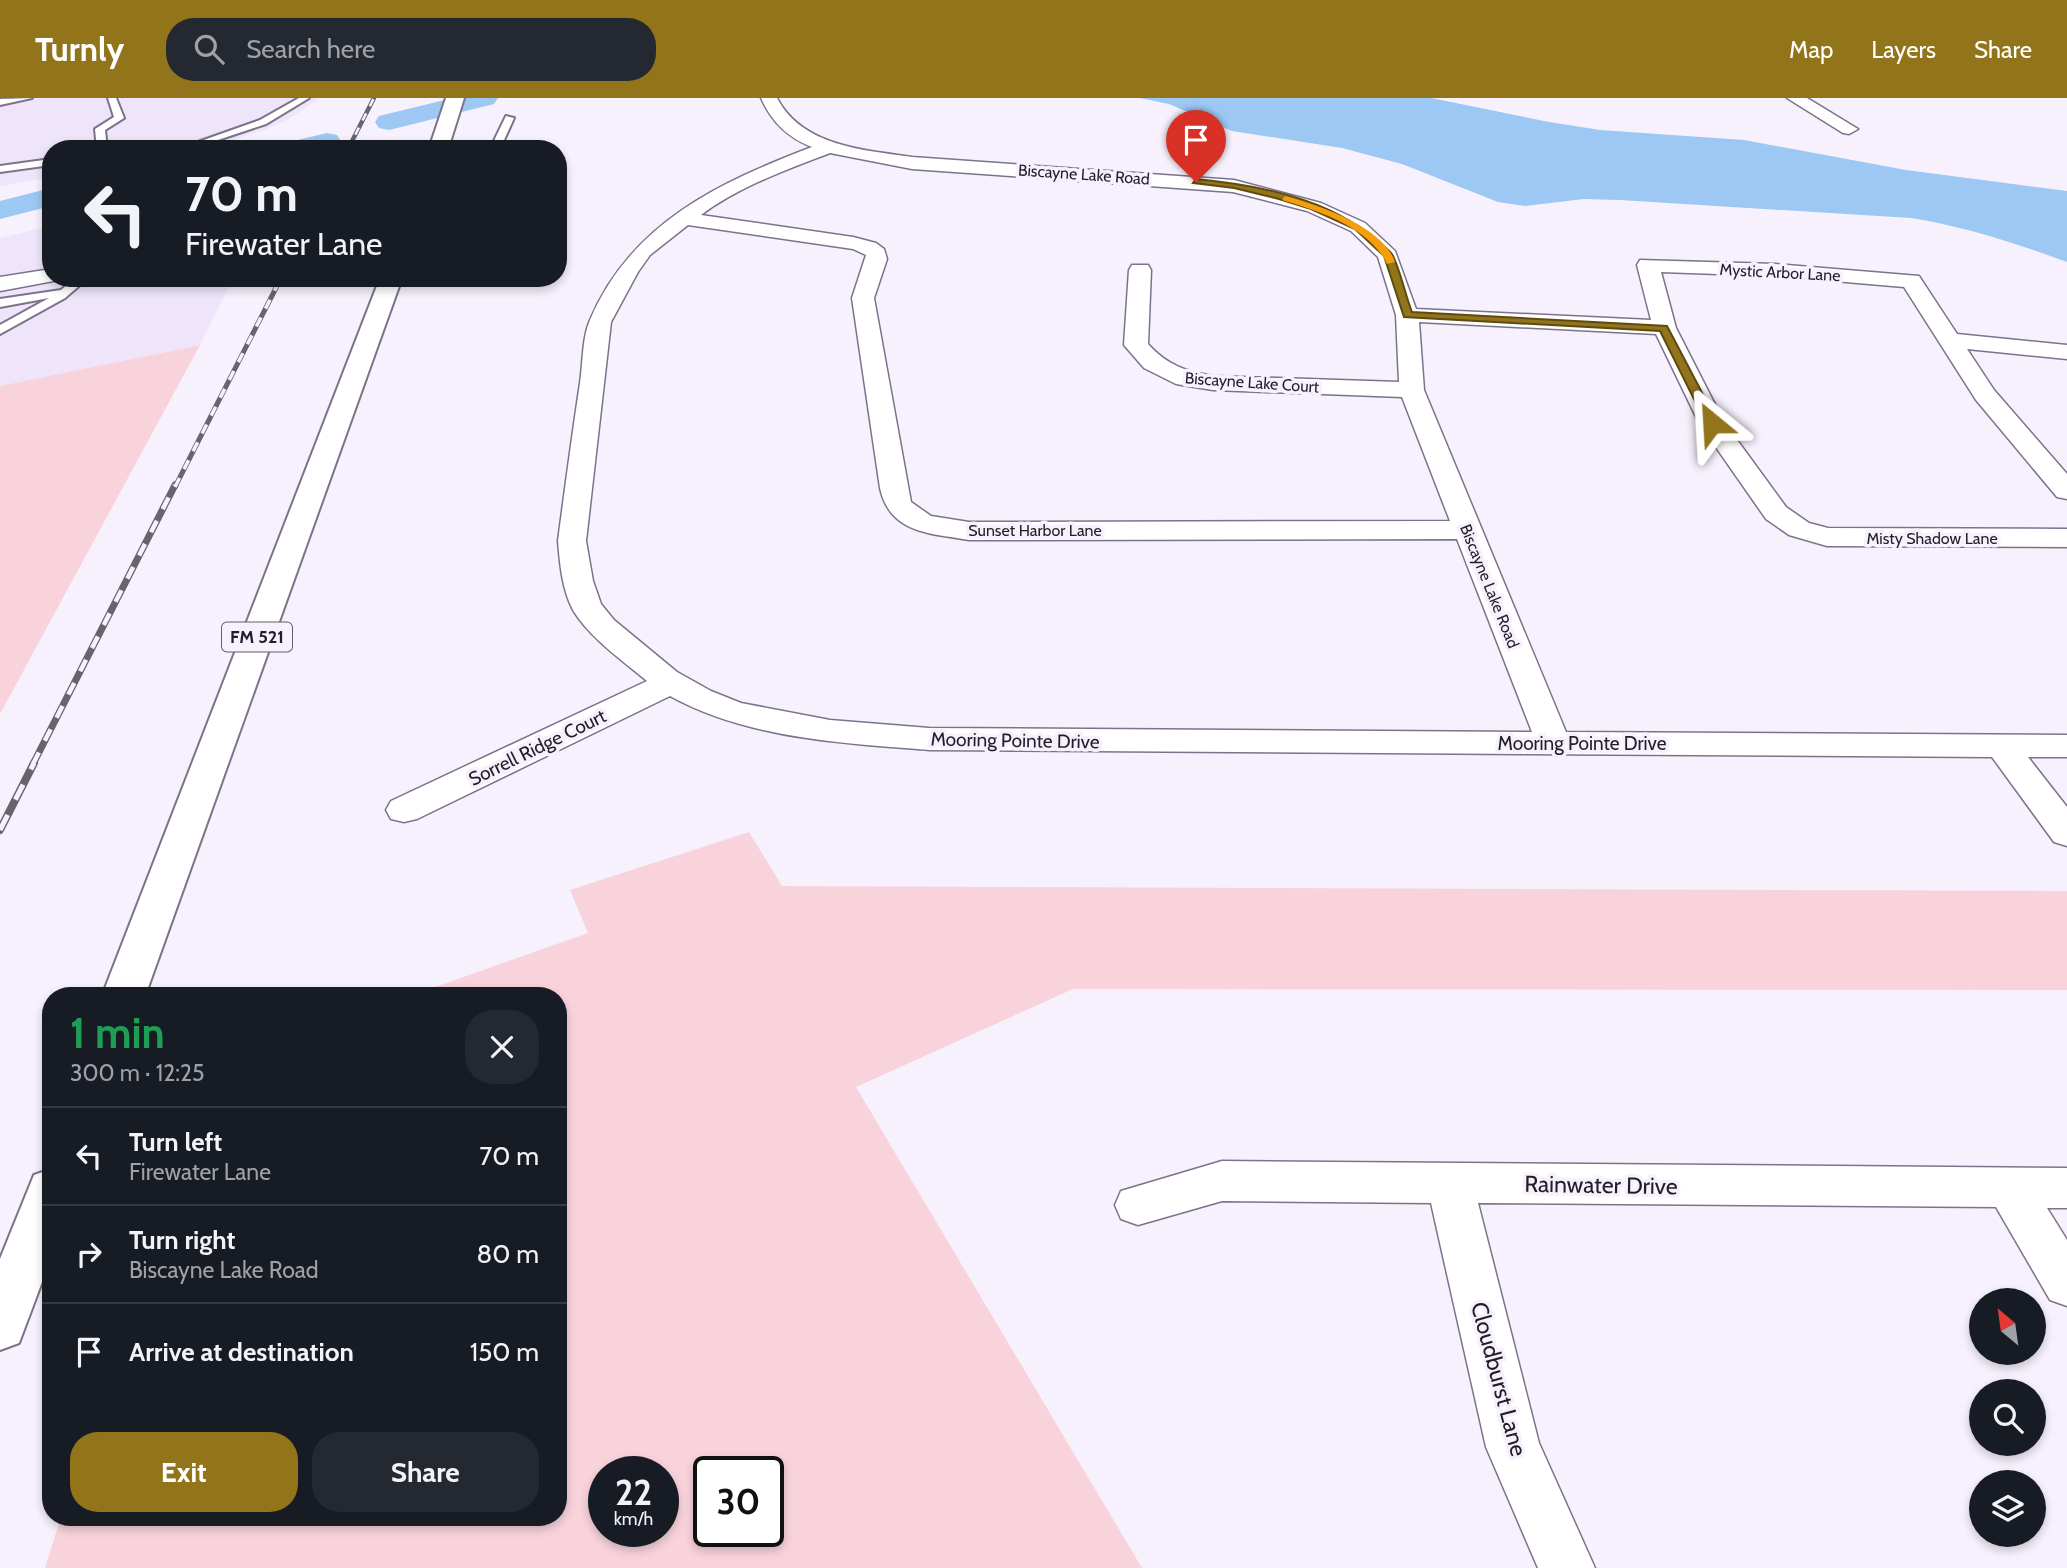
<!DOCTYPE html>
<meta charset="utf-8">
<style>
:root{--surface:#171b24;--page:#242831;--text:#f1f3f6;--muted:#9ea1a6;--line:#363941;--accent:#92741a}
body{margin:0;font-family:Cabin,sans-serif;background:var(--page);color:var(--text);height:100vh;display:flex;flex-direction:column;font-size:26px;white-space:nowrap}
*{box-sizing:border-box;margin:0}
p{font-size:23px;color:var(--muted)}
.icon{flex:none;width:38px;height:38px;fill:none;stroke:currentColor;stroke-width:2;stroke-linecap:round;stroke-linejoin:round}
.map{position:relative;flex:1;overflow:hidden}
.sheet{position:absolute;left:42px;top:889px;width:525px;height:539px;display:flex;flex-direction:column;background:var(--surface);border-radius:28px;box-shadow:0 4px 10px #0003}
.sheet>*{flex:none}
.guide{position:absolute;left:42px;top:42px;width:525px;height:147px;border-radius:28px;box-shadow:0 4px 10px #0003;background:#171b24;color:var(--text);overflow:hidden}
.needle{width:46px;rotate:331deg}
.controls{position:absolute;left:1969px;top:1190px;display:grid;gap:14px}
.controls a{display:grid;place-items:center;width:77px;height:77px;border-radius:50%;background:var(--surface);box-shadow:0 4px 10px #0003;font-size:35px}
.speed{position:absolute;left:588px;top:1358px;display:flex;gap:14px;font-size:35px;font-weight:700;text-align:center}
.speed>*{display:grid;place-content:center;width:91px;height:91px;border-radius:50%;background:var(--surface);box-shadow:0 4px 10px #0003;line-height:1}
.speed small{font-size:18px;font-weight:400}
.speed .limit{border:4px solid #111;border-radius:10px;background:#fff;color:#111}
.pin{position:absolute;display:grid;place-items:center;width:60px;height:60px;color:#fff;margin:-72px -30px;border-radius:50% 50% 50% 0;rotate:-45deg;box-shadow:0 0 7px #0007}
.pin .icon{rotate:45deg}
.me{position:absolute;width:77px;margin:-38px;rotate:333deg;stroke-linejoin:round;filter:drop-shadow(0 0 5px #0008)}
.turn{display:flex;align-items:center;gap:24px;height:147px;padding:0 28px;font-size:32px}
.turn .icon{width:91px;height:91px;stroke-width:2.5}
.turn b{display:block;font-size:49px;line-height:60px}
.round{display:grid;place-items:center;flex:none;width:74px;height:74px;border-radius:28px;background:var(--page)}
.summary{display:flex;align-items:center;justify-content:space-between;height:119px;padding:0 28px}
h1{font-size:42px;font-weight:800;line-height:52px;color:#1e9e55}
.cta{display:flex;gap:14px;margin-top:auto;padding:14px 28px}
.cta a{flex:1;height:80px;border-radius:28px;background:var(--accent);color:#fff;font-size:28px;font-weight:800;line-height:80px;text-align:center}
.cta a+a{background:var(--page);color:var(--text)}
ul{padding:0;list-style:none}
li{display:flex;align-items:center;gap:21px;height:98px;padding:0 28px;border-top:2px solid var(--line)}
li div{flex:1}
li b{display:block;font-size:26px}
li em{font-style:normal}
header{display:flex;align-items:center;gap:42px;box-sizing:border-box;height:98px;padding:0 35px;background:var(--accent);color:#fff}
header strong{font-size:33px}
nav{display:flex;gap:38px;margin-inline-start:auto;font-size:24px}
.search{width:490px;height:63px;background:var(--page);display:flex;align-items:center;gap:18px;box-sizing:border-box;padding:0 24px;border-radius:28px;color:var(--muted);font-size:26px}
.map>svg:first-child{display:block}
.built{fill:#eee5fb}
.green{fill:#f9d3dc;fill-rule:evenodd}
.water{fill:#9cc8f3}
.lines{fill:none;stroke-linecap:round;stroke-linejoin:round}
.river{fill:#9cc8f3;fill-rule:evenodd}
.lane-casing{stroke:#7d728b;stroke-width:4}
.street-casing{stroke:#7d728b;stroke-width:3}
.primary-casing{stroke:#7d728b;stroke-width:4}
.lane{fill:#fff;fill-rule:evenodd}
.street{fill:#fff;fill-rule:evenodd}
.primary{fill:#fff;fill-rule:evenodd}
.rail-far3-casing{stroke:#68636d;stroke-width:4.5}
.rail-far2-casing{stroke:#68636d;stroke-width:5}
.rail-far1-casing{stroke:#68636d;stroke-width:7}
.rail-casing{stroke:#68636d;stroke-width:8}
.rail-far3{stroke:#f6f1fc;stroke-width:2.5;stroke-dasharray:8;stroke-linecap:butt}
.rail-far2{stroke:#f6f1fc;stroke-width:3.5;stroke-dasharray:10;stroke-linecap:butt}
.rail-far1{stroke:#f6f1fc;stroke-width:4.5;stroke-dasharray:13;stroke-linecap:butt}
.rail{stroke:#f6f1fc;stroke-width:5;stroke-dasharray:17;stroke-linecap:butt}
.route{fill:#92741a;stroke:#5f4b11;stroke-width:2}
.slow{fill:#f59e0b}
.labels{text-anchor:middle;stroke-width:7;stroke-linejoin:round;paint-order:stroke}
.far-street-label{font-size:16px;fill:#221d27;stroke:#f6f1fc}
.shield{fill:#f6f1fc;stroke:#625d67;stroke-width:2}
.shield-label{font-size:18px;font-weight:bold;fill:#221d27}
.street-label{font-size:19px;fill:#221d27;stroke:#f6f1fc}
.near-street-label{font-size:23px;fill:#221d27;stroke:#f6f1fc}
</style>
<header>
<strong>Turnly</strong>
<div class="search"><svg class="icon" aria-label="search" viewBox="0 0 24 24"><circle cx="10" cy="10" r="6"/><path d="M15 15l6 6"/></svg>Search here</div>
<nav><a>Map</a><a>Layers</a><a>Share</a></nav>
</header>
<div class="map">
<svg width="2067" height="1470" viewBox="0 0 2067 1470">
<rect width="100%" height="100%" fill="#f6f1fc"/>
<g class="built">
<polygon points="0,0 320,0 289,21 265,32 202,51 51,51 51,79 0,88"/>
<polygon points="51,128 51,180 233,180 200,247 0,288 0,140"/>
</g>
<g class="green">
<polygon points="200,247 0,616 0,288"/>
<path d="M 749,734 L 782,788 L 2067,793 L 2067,892 L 1073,891 L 856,989 L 1142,1470 L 45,1470 L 61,1419 L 558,1419 L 558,898 L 410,898 L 588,835 L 570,792 ZM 604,1374 L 663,1374 L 663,1433 L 604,1433 ZM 709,1374 L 768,1374 L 768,1433 L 709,1433 Z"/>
</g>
<path class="water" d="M 1140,0 L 1431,0 L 1549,24 L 1600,32 L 1744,42 L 1906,72 L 2067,93 L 2067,164 C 2015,145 1966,129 1911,120 L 1620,102 L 1584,101 L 1525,108 L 1498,104 L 1402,66 L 1342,50 L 1232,33 L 1169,6 Z"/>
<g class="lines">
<g class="river">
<polygon points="453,0 498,0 494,6 389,32 379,30 375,24 379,18"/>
<polygon points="327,35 337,37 341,43 337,49 281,51 285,45"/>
<polygon points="51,90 51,108 0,121 0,103"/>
</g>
<defs>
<g id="lane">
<polygon points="32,0 0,7 0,1"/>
<polygon points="108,0 116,0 124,20 105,32 107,51 97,51 95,31 114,19"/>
<polygon points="299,0 309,0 266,26 206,46 198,44 260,22"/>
<polygon points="506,18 514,20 500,51 490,51"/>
<polygon points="51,61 51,67 0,74 0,68"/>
<polygon points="75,180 88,180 65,200 0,236 0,227 49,200 0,209 0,201 61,192"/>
</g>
<g id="street">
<path d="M 761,0 L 777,0 C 802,48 863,52 912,59 L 1234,82 L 1321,105 L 1365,125 L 1395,153 L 1416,211 L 1651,222 L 1637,167 L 1640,162 L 1775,166 L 1919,178 L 1957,236 L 2067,247 L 2067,261 L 1967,251 L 1994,292 L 2067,376 L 2067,401 L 2057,399 L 1976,302 L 1904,189 L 1775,178 L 1661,174 L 1676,230 L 1724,324 L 1786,409 L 1809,425 L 1828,430 L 2067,431 L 2067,449 L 1827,448 L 1789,437 L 1766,421 L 1699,325 L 1656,236 L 1419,224 L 1424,292 L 1566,634 L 2067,637 L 2067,659 L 2028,659 L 2067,709 L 2067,748 L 2054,744 L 1992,659 L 929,652 C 842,645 748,641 670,598 L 417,721 L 404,724 L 391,721 L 386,712 L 391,703 L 647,583 C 624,564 588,538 573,512 C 562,491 560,466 558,443 C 565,390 572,338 580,285 C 583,266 582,240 590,222 C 631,125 720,84 812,49 C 787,39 772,24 761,0 ZM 830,55 L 912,71 L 1233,94 L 1307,113 L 1351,133 L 1378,159 L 1396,217 L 1399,284 L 1213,278 C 1185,273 1167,267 1148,246 L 1151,172 L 1148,167 L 1132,167 L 1129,172 L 1124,247 L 1144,270 L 1176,286 L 1213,292 L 1402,299 L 1450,423 L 969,424 L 931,418 L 911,404 L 874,200 L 887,161 L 884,151 L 876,145 L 853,139 L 701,117 C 740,88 786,72 830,55 ZM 688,127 L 853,151 L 866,157 L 852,200 L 880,390 C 890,436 930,435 969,442 L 1457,441 L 1532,634 L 929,630 L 830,622 L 741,605 L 711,593 L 677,574 L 614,522 L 601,506 L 593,483 L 586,443 L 611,224 L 638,174 L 650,157 Z"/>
<polygon points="1787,0 1807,0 1858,31 1849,36 1843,35"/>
<polygon points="51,171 51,180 59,182 0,193 0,179"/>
<polygon points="1222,1063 2067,1070 2067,1110 2047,1110 2067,1142 2067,1208 2050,1202 1996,1109 1478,1105 1539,1345 1595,1470 1538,1470 1486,1349 1431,1105 1222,1103 1138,1127 1121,1121 1115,1107 1121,1093"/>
</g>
<g id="primary">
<polygon points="446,0 464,0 448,51 429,51"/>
<polygon points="380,180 402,180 145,898 102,898"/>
<polygon points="51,1071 51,1160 19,1245 0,1252 0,1161 34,1077"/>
</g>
</defs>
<use href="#lane" class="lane-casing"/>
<use href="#street" class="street-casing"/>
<use href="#primary" class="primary-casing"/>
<use href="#lane" class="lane"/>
<use href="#street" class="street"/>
<use href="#primary" class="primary"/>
<defs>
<polyline id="rail-far3" points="348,51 374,0"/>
<polyline id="rail-far2" points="175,389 281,180"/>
<polyline id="rail-far1" points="33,666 175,387"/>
<polyline id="rail" points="0,732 34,665"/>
</defs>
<use href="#rail-far3" class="rail-far3-casing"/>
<use href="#rail-far2" class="rail-far2-casing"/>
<use href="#rail-far1" class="rail-far1-casing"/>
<use href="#rail" class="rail-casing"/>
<use href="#rail-far3" class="rail-far3"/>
<use href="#rail-far2" class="rail-far2"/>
<use href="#rail-far1" class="rail-far1"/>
<use href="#rail" class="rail"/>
</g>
<path class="route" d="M 1196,81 C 1257,87 1330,100 1377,143 C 1382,147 1390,152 1393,158 C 1401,175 1405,196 1412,214 L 1667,228 L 1718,325 L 1712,329 L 1706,325 L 1660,233 L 1404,219 L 1384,158 L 1355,131 L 1311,111 L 1279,101 L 1234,90 L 1193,85 Z"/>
<path class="slow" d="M 1285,98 C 1318,107 1383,128 1395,164 L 1387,166 C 1369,129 1319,113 1282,102 Z"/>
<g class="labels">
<g class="far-street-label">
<text transform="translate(1084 76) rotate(4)" y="6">Biscayne Lake Road</text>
<text transform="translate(1780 174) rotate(3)" y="6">Mystic Arbor Lane</text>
<text transform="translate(1252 284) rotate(4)" y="6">Biscayne Lake Court</text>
<text x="1035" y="438">Sunset Harbor Lane</text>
<text x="1932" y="446">Misty Shadow Lane</text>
<text transform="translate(1490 488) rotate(68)" y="6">Biscayne Lake Road</text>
</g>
<rect class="shield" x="222" y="524.5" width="70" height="29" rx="5"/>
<g class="shield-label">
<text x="257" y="545">FM 521</text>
</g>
<g class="street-label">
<text transform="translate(1015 642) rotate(1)" y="7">Mooring Pointe Drive</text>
<text x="1582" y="652">Mooring Pointe Drive</text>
<text transform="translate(537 649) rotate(-26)" y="7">Sorrell Ridge Court</text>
</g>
<g class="near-street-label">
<text transform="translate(1601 1087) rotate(1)" y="8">Rainwater Drive</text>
<text transform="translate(1499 1281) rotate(75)" y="8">Cloudburst Lane</text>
</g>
</g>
</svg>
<div class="controls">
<a><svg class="needle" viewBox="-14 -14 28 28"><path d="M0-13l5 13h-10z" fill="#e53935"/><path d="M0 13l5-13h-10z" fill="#9ea1a6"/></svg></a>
<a><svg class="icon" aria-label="search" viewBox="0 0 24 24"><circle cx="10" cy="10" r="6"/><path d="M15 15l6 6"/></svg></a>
<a><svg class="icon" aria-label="layers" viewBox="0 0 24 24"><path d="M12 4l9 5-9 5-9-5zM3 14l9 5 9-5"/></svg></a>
</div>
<div class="speed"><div>22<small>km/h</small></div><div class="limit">30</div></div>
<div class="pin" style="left:1196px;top:84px;background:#d93025"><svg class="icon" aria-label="arrive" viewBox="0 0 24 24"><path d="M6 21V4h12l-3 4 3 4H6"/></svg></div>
<svg class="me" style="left:1712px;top:325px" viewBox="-20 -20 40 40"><path d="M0-17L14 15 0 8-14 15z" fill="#92741a" stroke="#fff" stroke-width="4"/></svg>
<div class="guide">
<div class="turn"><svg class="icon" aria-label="left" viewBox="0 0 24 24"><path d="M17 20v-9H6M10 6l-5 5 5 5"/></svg><div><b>70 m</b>Firewater Lane</div></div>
</div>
<section class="sheet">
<div class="summary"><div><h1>1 min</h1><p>300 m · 12:25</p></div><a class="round"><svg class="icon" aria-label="close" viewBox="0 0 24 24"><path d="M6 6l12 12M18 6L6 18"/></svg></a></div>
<ul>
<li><svg class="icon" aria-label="left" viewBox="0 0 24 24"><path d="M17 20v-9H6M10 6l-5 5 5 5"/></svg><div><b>Turn left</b><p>Firewater Lane</p></div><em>70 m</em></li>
<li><svg class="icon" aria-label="right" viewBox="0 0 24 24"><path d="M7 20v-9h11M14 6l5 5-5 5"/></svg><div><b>Turn right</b><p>Biscayne Lake Road</p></div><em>80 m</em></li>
<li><svg class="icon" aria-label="arrive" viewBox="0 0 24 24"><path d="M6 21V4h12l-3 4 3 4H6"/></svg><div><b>Arrive at destination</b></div><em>150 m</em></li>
</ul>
<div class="cta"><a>Exit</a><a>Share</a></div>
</section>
</div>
